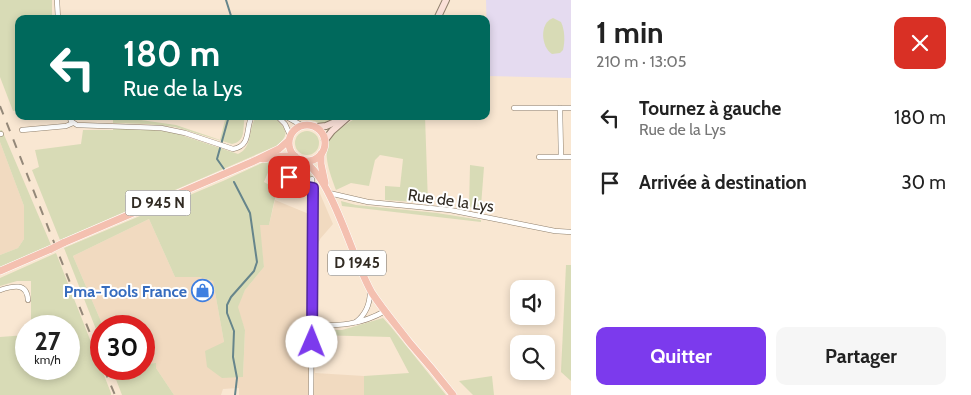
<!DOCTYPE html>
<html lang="fr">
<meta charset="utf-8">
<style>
:root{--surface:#fff;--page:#f6f6f6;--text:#222;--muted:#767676;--accent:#7c3aed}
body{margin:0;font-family:Cabin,sans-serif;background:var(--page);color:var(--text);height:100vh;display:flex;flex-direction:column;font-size:19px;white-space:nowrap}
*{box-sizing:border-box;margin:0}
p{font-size:16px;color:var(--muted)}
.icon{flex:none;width:28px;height:28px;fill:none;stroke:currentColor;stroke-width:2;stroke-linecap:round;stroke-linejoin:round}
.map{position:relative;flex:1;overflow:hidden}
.side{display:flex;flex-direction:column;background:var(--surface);width:400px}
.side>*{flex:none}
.guide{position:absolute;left:15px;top:15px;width:475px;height:105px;border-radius:10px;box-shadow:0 2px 8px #0003;background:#00695c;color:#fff;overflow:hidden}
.controls{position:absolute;left:510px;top:280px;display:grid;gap:10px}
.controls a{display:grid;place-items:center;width:45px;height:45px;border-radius:10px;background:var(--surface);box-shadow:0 2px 8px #0003;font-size:25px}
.speed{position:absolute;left:15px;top:315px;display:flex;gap:10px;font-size:25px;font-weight:700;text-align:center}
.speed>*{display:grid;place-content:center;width:65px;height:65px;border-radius:50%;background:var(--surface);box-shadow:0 2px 8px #0003;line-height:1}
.speed small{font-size:12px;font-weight:400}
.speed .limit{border:8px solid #d22;background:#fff;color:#111}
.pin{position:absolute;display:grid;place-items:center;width:42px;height:42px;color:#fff;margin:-21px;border-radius:10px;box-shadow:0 2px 8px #0006}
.me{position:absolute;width:55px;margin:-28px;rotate:1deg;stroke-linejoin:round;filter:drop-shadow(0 0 4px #0008)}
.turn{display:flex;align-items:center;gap:18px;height:105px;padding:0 25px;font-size:22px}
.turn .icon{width:65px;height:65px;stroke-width:2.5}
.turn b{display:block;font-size:35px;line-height:42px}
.round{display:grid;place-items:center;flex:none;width:52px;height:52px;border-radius:10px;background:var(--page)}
.head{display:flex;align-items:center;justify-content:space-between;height:85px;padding:0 25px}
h1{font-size:30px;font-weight:700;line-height:38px}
.primary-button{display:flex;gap:10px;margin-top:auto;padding:10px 25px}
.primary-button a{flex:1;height:58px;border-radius:10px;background:var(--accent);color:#fff;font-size:20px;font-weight:700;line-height:58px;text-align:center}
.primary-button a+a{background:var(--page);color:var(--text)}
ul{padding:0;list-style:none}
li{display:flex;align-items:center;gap:15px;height:65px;padding:0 25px}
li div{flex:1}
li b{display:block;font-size:19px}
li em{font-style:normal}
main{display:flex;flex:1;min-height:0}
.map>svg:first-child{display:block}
.built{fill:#f1dac0}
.education{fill:#e5dbf0}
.green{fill:#d8dbb6}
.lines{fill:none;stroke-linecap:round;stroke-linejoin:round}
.stream{stroke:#66858b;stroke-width:2}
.street-casing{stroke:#90806d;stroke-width:5.5}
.secondary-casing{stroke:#90806d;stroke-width:8}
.primary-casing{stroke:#fff;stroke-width:8}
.street{stroke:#fff;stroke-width:4.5}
.secondary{stroke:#fae0d8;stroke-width:6}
.primary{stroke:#f4c0b0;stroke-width:7}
.rail{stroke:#948879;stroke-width:2;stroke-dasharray:9 9;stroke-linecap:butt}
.primary-bridge-casing{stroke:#fff;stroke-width:8;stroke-linecap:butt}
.primary-bridge{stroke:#f4c0b0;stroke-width:7}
.route-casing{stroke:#51269a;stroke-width:12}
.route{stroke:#7c3aed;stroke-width:9}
.labels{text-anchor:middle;stroke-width:4;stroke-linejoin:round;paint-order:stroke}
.shield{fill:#fff;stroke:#6f6b65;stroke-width:1}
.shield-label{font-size:15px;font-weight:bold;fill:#312b23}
.street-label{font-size:16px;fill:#312b23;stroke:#fff}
.shop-label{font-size:16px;font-weight:bold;fill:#366cbe;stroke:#fff;text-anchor:end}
</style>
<main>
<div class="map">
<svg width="571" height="395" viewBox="0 0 571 395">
<rect width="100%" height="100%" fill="#f9e7d2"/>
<g class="built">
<polygon points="0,142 24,206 24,239 18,248 0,255"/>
<polygon points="318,189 333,224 320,239 316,249 315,373 364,376 364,395 239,395 239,388 223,389 221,395 174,395 156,368 156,363 144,364 144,326 103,326 73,256 149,219 175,277 199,277 213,281 224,342 243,377 245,330 237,307 245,290 264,267 259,225 269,225 275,200 309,214 309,192"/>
</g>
<polygon class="education" points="486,0 571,0 571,78 488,76"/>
<g class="green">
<polygon points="0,0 52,0 52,19 19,19 19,110 13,111 0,77"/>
<path d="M 553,18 L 561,22 C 565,30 565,42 563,50 L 560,53 L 552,54 C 541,47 539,23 553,18 Z"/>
<path d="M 113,116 L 176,125 L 220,140 L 226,116 L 245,116 C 242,128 247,141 232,144 L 175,127 L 147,124 L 113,123 Z"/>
<path d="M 257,116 L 273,116 C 285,128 292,134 276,146 L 60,240 L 32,170 L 39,167 L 35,150 L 81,144 L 83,130 L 113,130 L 113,128 L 153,130 L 172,132 L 238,154 C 254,147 247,128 257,116 Z"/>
<path d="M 291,116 L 340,116 L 321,124 C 310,117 302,122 291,116 Z"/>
<path d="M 358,116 L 425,116 L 428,203 L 385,200 L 385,186 L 400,187 L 403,159 L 380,155 L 375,160 L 369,186 L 351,183 L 336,190 C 330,173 319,148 335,133 C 341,126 351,122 358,116 Z"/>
<polygon points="0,130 2,130 51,245 0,267 0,255 18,248 24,239 24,206 0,142 0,136 2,136"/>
<circle cx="307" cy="143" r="12"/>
<polygon points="288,158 305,165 318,189 309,192 269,170 264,182 277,189 269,225 260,225 264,267 245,290 238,307 245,330 243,377 222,378 207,367 205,351 224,342 213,281 199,277 175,277 149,219 73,256 103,326 101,326 101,342 64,248 223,181 264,162"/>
<polygon points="470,165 484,167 481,206 469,208"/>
<polygon points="341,201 356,205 437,213 481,220 481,222 342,206"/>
<polygon points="56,253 111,393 111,395 0,395 0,337 26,335 26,369 69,369 69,326 31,326 31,281 17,281 0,286 0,278"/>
<polygon points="566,265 571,265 571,381 561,372"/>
<polygon points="383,318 391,327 446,395 364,395 364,376 409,373 390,337 315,335 322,330 342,330"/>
<polygon points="156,363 156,368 174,395 122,395 112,369 144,369 144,364"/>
<polygon points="492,376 494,395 473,395 459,381"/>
</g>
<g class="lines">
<g class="stream">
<polyline points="226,0 232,19"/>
<polyline points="224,169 217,159 229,116"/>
<polyline points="234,182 250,213 257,262 254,271 231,297 227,305 227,313 234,331 233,357 237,378 235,395"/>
</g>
<defs>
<g id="street">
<polyline points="57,0 58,19"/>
<polyline points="514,108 571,108"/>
<polyline points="560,108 561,157"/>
<path d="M 69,116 L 71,121 L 77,125 L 161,128 L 185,133 L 233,149 C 252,146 245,128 252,116"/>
<polyline points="277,116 285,124 290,135"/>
<polyline points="285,116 301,125"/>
<polyline points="22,130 66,126 73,123"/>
<polyline points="0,134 1,134"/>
<polyline points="539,157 571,157"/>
<polyline points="278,170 299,185 313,188"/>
<polyline points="329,193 368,202 450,210 555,231 571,232"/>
<path d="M 0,290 C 13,286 27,282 28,300"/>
<path d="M 356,322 C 366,314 370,305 370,292"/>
<path d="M 312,325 C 338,326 361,325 385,311"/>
<polyline points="311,395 313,191 312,179"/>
</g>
<g id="secondary">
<polyline points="437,19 446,0"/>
<polyline points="317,127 326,126 342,119"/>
<polyline points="325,140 332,131 349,116"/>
</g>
<g id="primary">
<circle cx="307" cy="143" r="18"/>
<polyline points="321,154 321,164 325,183"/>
<polyline points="263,159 283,156 295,156"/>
<path d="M 304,161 C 334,182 352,259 372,293 C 383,310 397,326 409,342 C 424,359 439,377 453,395"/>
<polyline points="63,243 252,162 279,149 288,141"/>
<polyline points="0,271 51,249"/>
</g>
</defs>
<use href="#street" class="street-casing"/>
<use href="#secondary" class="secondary-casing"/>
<use href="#primary" class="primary-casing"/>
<use href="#street" class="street"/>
<use href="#secondary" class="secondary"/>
<use href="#primary" class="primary"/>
<g class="rail">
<polyline points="0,106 101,361"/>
<polyline points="104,369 115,395"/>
</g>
<defs>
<polyline id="primary-bridge" points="51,249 63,243"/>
</defs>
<use href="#primary-bridge" class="primary-bridge-casing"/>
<use href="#primary-bridge" class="primary-bridge"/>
</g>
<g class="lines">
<defs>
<polyline id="route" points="289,177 302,186 313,188 312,342"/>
</defs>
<use href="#route" class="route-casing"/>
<use href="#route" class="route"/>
</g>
<defs>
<symbol id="shop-ring" viewBox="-11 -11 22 22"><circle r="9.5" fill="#fff" stroke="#3f7fe0" stroke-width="1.5"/><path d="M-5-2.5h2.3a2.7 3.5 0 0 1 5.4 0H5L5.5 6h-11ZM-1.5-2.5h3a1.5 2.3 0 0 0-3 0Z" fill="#3f7fe0"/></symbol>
</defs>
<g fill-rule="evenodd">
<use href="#shop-ring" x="190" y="278" width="25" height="25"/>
</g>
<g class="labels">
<g class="shield">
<rect x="125.5" y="190.5" width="65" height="25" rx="4"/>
<rect x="328" y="250.5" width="58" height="25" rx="4"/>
</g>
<g class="shield-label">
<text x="158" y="208">D 945 N</text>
<text x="357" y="268">D 1945</text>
</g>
<g class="street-label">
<text transform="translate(451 200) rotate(8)" y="6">Rue de la Lys</text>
</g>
<g class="shop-label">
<text x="187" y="297">Pma-Tools France</text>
</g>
</g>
</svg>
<div class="controls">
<a><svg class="icon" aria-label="sound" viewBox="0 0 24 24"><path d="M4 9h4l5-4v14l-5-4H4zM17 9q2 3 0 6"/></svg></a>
<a><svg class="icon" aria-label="search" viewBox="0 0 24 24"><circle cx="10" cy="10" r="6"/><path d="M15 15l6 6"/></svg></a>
</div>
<div class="speed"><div>27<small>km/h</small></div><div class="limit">30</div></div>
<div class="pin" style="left:289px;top:177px;background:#d93025"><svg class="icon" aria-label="arrive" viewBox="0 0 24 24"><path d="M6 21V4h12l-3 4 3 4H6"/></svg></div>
<svg class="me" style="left:312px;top:342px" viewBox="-20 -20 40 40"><circle r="19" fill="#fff"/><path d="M0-13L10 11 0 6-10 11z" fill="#7c3aed"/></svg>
<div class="guide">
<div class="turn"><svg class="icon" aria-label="left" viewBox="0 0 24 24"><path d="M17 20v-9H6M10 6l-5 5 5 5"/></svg><div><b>180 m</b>Rue de la Lys</div></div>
</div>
</div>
<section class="side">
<div class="head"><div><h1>1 min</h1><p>210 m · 13:05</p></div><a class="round" style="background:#d93025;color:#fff"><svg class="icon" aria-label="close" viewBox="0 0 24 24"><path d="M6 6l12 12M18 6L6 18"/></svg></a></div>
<ul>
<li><svg class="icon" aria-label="left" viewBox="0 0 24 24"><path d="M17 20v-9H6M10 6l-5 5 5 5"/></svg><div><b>Tournez à gauche</b><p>Rue de la Lys</p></div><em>180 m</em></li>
<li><svg class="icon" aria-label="arrive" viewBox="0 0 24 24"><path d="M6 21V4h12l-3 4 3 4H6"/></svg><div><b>Arrivée à destination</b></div><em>30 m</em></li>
</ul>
<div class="primary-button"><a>Quitter</a><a>Partager</a></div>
</section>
</main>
